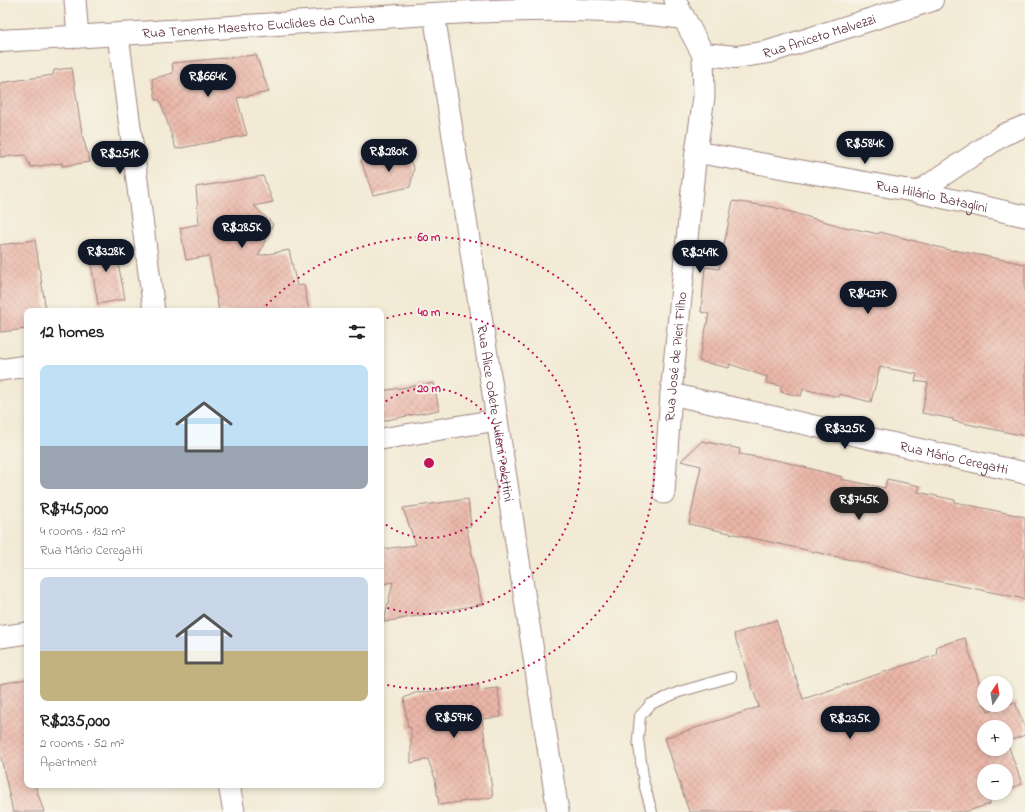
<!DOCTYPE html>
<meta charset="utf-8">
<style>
:root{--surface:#fff;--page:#f6f6f6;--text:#202124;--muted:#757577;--line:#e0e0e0;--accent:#111827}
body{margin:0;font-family:"Indie Flower",sans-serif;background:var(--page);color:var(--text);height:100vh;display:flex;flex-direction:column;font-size:15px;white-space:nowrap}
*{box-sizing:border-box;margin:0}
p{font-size:13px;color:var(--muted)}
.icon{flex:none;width:22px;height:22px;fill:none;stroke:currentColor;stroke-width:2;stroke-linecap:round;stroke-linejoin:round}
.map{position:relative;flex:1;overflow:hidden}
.drawer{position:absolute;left:24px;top:308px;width:360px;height:480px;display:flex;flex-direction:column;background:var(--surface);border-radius:8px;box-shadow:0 2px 6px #0003}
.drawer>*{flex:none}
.needle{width:26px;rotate:12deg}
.buttons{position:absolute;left:977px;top:676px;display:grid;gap:8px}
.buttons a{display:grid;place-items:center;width:36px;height:36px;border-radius:50%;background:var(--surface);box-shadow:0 2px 6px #0003;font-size:20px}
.price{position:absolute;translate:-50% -34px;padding:0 9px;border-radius:14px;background:var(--accent);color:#fff;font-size:13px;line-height:26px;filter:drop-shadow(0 1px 2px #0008)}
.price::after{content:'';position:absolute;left:50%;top:24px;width:12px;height:9px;margin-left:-6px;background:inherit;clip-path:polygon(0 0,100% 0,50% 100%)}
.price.selected{background:#222;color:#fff}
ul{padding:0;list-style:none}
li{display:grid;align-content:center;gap:8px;height:212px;padding:0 16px}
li+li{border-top:1px solid var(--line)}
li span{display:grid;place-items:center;height:124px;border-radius:8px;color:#555}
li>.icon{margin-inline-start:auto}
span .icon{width:72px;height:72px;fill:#fffc;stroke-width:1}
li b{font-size:17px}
h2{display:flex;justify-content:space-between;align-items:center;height:48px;padding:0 16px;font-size:17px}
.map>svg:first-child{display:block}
.building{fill:url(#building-cross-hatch);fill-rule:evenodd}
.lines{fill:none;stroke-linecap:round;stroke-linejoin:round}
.service-casing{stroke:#9e8480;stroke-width:12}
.minor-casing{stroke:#9e8480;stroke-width:23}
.tertiary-casing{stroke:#9e8480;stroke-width:24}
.service{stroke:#fff;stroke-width:10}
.minor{stroke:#fff;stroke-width:21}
.tertiary{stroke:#fff;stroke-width:22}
.ring{fill:none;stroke:#c2185b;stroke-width:2;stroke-dasharray:2 4}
.labels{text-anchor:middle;stroke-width:4;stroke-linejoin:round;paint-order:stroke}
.street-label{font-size:14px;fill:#4a1f2b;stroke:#f7f3e8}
.centre{fill:#c2185b;stroke:#f7f3e8;stroke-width:2}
.ring-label{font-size:12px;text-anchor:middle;font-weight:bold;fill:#c2185b;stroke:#f7f3e8;stroke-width:4;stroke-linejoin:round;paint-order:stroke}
</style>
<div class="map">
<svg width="1025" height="812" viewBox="0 0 1025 812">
<defs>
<pattern id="building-cross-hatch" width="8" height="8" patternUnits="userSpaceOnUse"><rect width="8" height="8" fill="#eab6a7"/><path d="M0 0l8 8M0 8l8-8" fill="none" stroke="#ca9c90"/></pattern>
</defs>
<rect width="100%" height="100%" fill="#f7f3e8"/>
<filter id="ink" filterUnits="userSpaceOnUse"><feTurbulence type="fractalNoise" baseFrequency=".025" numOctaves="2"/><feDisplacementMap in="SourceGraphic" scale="8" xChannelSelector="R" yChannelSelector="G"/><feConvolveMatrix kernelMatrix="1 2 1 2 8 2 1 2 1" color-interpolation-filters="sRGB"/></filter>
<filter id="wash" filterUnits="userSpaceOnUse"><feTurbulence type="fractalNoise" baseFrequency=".012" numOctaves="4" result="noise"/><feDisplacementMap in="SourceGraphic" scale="16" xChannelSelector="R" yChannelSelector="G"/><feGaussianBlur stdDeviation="0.9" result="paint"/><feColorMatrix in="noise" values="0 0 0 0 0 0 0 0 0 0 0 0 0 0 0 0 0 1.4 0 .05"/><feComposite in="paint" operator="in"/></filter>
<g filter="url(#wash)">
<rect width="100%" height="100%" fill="#f2ead4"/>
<g id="blocks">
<g class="building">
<polygon points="256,55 269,92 237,98 247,135 176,149 160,100 156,100 152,79 173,73 172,63"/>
<polygon points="72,68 82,134 90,162 62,166 62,163 31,167 25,155 0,157 0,83 53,75 54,70"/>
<polygon points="405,153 414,168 410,187 373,195 361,160"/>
<polygon points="263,176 273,202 254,206 273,224 258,256 289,250 297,286 304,285 309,311 219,311 209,256 186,260 180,228 199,224 196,187"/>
<polygon points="733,201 773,207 840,226 879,234 880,232 953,251 953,250 1025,264 1025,436 953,421 953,419 922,413 928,383 915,381 917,374 880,367 871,402 839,394 839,397 803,389 801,396 781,392 781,386 766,383 767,377 730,364 729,368 699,361 709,314 701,312 705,267 719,269"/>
<polygon points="35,240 46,311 27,311 27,329 0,332 0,245"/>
<polygon points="114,242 125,299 98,304 88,246"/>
<polygon points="434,383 439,410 381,421 381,391"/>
<polygon points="702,441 740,449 739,454 781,461 842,477 841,479 885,488 887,479 920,486 918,492 955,500 955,502 1025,517 1025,599 918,577 865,563 689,524 701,466 681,461"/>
<polygon points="468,499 471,526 466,526 476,572 482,604 384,622 393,582 382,584 382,549 416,545 403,508"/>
<path d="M776,620L803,699L936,655L937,646L965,638L984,698V705H986L988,712L1015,702L1025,728V735L1007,742L1022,784L1006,790V771H984V793H999L990,796V804L964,812H689L665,738L759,707L734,634ZM984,727H1006V749H984Z"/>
<polygon points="27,679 27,785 35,785 44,812 13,812 0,753 0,684"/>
<polygon points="479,685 478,690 498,688 501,717 482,719 493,797 439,805 435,779 428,759 411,763 411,727 408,728 404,698 415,693"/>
</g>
</g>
</g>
<g filter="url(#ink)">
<use href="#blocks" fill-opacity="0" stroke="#9e8480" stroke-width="1"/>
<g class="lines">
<defs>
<polyline id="service" points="652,812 644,784 638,739 640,716 651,704 679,692 731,677"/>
<g id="minor">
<polyline points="75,0 78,37"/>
<polyline points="675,0 684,18"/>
<path id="s1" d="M434,14L558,812"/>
<polyline points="118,35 154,311"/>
<path id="s2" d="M696,152L918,192L1025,216"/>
<polyline points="918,192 1003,135 1025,126"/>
<polyline points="0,370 27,366"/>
<path id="s3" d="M671,394L1025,473"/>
<polyline points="381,439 497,420"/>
<path id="s4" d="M664,493L671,394L696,152L704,97L703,54"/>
<polyline points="0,637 27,633"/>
<polyline points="229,785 234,812"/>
</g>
<g id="tertiary">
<path id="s5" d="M0,41C117,35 234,27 351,19C462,12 573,3 684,18L703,54L736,57L768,52L932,0"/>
</g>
</defs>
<use href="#service" class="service-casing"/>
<use href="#minor" class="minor-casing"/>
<use href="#tertiary" class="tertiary-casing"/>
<use href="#service" class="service"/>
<use href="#minor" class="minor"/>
<use href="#tertiary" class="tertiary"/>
</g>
</g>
<g class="ring">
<path d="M381 405A75 75 0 1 1 381 521"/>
<path d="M381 320A151 151 0 1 1 381 606"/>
<path d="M262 310A226 226 0 1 1 382 684"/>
</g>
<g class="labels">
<g class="street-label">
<text dy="5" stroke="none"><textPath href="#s5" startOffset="259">Rua Tenente Maestro Euclides da Cunha</textPath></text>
<text dy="5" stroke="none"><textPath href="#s5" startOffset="845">Rua Aniceto Malvezzi</textPath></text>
<text dy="5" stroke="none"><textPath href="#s2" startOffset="240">Rua Hilário Bataglini</textPath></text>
<text dy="5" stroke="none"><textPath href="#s4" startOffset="137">Rua José de Pieri Filho</textPath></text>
<text dy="5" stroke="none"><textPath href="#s1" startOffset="404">Rua Alice Odete Juliani Polettini</textPath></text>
<text dy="5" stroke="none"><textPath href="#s3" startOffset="290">Rua Mário Ceregatti</textPath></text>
</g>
</g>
<circle cx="429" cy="463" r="6" class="centre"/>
<g class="ring-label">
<text x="429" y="241">60 m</text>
<text x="429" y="316">40 m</text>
<text x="429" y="392">20 m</text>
</g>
</svg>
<div class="buttons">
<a><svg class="needle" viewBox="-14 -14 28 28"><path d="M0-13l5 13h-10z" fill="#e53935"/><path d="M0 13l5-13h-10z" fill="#757577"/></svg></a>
<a>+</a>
<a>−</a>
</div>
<b class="price" style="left:208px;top:98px">R$664K</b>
<b class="price" style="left:865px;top:165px">R$584K</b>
<b class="price" style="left:389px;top:173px">R$280K</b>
<b class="price" style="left:120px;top:175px">R$251K</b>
<b class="price" style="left:242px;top:249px">R$285K</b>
<b class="price" style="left:106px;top:273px">R$328K</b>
<b class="price" style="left:700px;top:274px">R$249K</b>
<b class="price" style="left:868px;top:315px">R$427K</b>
<b class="price" style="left:845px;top:450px">R$325K</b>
<b class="price selected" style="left:859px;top:521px">R$745K</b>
<b class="price" style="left:454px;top:739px">R$597K</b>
<b class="price" style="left:850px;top:740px">R$235K</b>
<section class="drawer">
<h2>12 homes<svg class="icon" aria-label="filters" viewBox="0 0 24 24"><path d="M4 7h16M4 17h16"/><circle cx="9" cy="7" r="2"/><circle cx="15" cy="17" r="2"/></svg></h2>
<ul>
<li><span style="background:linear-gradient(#bfe0f5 65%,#9aa5b1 0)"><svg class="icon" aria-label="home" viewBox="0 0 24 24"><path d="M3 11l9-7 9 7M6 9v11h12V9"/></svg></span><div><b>R$745,000</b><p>4 rooms · 132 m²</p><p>Rua Mário Ceregatti</p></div></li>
<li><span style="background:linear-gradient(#c9d6e8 60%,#c2b280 0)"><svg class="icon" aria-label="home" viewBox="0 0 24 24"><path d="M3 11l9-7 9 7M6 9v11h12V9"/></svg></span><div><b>R$235,000</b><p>2 rooms · 52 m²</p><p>Apartment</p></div></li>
</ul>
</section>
</div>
